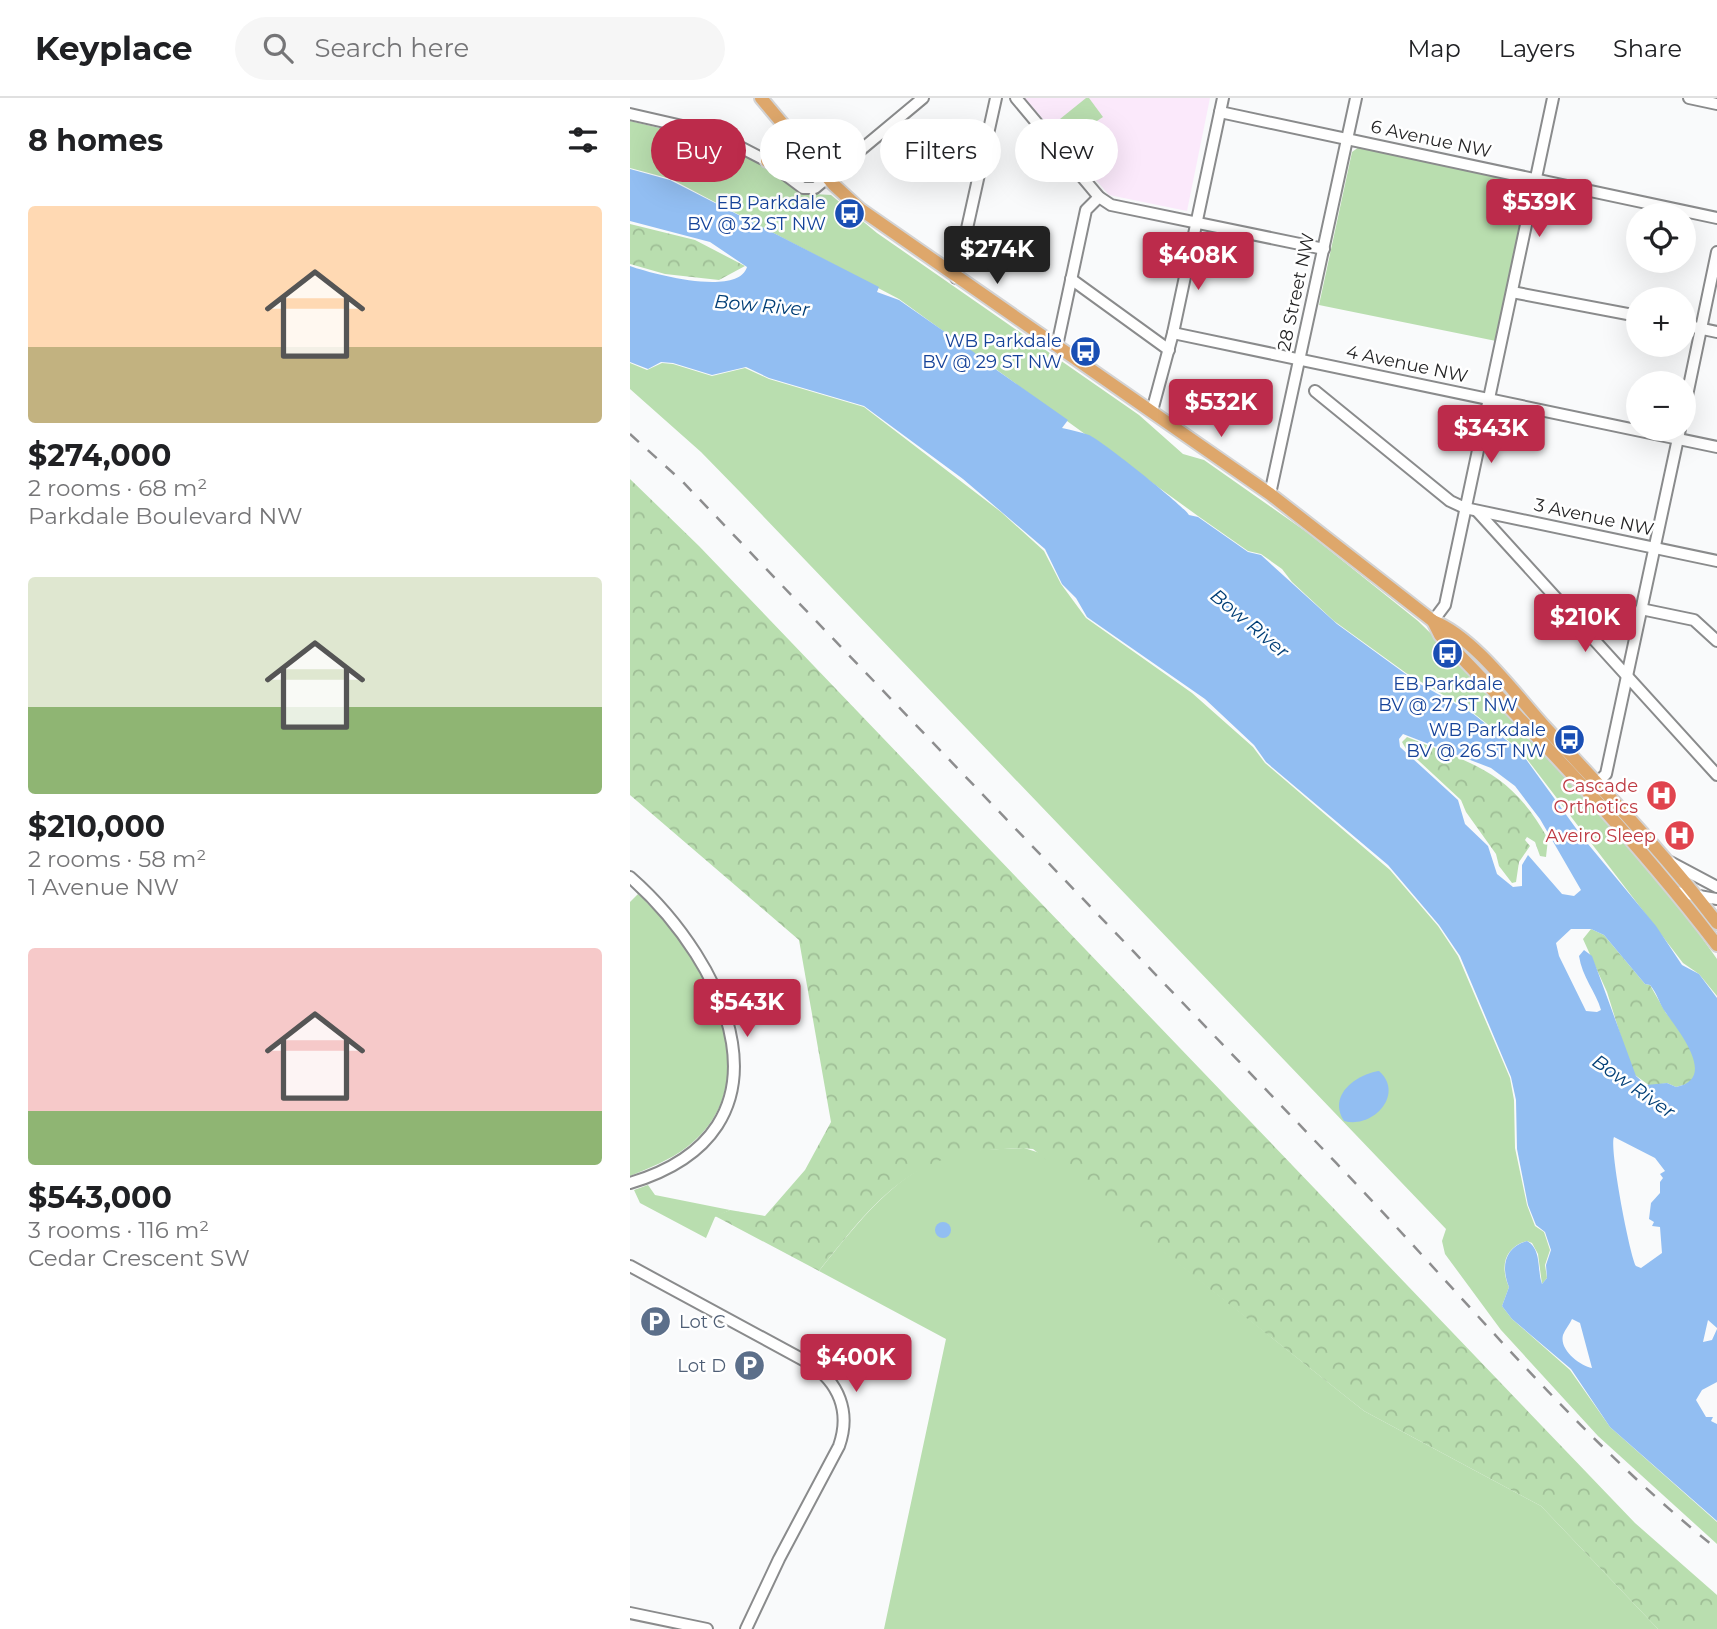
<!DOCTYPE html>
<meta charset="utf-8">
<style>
:root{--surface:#fff;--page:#f6f6f6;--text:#202124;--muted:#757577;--line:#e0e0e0;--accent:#bc2b4b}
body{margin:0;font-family:Montserrat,sans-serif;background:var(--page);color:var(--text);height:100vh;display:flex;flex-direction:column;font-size:26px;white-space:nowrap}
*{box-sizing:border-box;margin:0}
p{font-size:23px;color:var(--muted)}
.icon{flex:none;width:38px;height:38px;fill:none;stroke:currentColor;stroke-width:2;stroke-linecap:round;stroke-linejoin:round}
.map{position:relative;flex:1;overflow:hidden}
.panel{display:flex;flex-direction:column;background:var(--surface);width:630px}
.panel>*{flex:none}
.guide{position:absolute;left:21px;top:21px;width:665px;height:63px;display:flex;gap:14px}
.tools{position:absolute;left:996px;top:105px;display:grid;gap:14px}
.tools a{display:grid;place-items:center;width:70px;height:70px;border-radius:50%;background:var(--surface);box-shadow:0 7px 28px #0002;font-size:35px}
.price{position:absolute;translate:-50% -60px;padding:0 16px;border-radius:7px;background:var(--accent);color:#fff;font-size:23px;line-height:46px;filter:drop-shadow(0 2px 4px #0008)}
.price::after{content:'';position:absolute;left:50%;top:42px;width:21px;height:16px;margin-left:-10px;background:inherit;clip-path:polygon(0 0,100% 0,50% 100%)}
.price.current{background:#222;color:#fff}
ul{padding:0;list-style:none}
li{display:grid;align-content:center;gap:14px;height:371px;padding:0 28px}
li span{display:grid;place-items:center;height:217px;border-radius:7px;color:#555}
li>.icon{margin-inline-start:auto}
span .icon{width:126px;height:126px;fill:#fffc;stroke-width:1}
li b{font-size:30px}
h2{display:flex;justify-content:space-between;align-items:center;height:84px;padding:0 28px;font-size:30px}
.pill{padding:0 24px;border-radius:32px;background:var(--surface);box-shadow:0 7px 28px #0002;font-size:24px;line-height:63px}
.pill.current{background:var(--accent);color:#fff}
header{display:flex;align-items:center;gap:42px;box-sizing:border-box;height:98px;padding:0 35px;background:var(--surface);border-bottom:2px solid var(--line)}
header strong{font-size:33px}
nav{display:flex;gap:38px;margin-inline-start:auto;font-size:24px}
.search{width:490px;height:63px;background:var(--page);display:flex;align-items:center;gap:18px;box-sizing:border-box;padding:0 24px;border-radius:38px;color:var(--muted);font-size:26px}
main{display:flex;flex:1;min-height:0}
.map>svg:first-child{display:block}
.education{fill:#fbe9fb}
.green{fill:#b9deaf}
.forest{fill:url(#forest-crowns)}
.water{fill:#92bef2;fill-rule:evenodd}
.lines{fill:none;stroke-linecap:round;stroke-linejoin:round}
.minor-casing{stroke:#8a8b8c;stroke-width:14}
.major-casing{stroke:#d3d3d4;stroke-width:16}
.minor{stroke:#fff;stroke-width:10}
.major{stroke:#dea76b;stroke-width:12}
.rail{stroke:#8d8d8e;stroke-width:2.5;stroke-dasharray:12 12;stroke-linecap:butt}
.labels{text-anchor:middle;stroke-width:5;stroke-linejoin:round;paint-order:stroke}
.street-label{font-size:18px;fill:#252526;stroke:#fff}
.transit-label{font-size:18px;fill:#164399;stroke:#fff;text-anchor:end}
.health-label{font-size:18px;fill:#be3a42;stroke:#fff;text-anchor:end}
.service-label{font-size:18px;fill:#4e5e75;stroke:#fff;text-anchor:start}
.water-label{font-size:19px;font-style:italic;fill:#003e76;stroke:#fff}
</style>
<header>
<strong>Keyplace</strong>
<div class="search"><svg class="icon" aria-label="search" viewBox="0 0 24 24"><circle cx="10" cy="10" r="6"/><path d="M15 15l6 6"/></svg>Search here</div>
<nav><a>Map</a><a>Layers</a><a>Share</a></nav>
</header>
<main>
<section class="panel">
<h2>8 homes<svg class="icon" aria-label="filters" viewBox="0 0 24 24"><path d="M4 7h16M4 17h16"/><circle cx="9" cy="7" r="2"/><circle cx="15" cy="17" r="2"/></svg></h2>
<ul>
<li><span style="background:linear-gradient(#ffd9b3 65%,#c2b280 0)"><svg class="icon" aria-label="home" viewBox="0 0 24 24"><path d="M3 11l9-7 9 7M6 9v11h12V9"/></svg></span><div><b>$274,000</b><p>2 rooms · 68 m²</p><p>Parkdale Boulevard NW</p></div></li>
<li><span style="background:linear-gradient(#dfe7d0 60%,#8fb573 0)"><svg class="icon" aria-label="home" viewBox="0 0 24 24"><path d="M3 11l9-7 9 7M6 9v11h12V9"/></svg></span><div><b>$210,000</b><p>2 rooms · 58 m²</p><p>1 Avenue NW</p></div></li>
<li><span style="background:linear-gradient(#f6c9c9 75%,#8fb573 0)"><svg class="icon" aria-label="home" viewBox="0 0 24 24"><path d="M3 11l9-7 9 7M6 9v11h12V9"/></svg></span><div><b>$543,000</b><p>3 rooms · 116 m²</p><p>Cedar Crescent SW</p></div></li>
</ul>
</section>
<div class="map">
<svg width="1087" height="1531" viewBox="0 0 1087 1531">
<defs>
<pattern id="forest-crowns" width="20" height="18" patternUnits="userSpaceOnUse" patternTransform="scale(1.75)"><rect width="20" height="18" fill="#b9deaf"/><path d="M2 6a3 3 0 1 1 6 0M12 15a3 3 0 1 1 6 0" fill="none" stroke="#9fbe96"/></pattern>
</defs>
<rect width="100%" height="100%" fill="#f9fafb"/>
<polygon class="education" points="395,0 580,0 557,113 479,97"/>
<g class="green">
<polygon points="456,0 459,0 473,19 444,38 430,21"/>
<polygon points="0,23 84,43 144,73 168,95 201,97 247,135 509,317 553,356 574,362 678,435 788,523 822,556 1035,788 1087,861 1087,898 1069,876 1053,865 890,652 842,614 776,575 704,523 662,484 652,471 631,456 618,453 568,418 269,201 41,81 0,70"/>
<polygon points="729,49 895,85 899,91 866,243 689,207 722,54"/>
<path d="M0,265L17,272L32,265L43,266L82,278L115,270L139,281L234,309L371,414L414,453L431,486L456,520L562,595L623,649L635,665L760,772L808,828L828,858L880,980L884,1002L885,1050L897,1107L905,1128L914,1134L920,1152L915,1167L917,1180L912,1186L908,1156L902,1145L897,1143C874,1149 870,1169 879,1189L872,1208L882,1221L940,1272L980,1329L1087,1424V1446L968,1338L871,1232L815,1156L812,1143L816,1131L112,396L71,354L0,291Z"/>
<path d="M8,796C70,853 146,981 57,1049C40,1062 19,1070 0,1078V804Z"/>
<path d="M394,1050L410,1055L734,1313L911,1408L1028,1531H254L316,1241L189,1173C227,1126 268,1069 330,1055C350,1051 373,1051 394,1050Z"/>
<polygon points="18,1087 25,1097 100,1112 85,1119 76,1140 10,1105 4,1092"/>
</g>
<g class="forest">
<polygon points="0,126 65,142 115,168 89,182 35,176 0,166"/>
<path d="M0,381L69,448L1005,1425L1087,1497V1531H1028L911,1408L734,1313L403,1051C388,1049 374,1051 359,1052C275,1059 238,1112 189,1173L85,1118L100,1112L135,1118L175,1072L201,1024L169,842L0,697Z"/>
<path d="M777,639C845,667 880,673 918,741L916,759L910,758L905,744L897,739L895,742L900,748L889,764L886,784L882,785L869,768L866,756L836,714L831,702L776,651L772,644Z"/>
<polygon points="961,831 974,837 1015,886 1020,887 1036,915 1069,954 1073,974 1061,985 1046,989 1037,985 1020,988 1005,977 1000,968 977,894 953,841"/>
</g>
<g class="water">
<path d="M0,71L40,82L249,189L247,194L269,202L345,255L347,262L358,266L438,322L432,330C441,332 451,334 459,337C471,342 555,409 559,417L568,419L618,454L631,457L707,526L788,585L842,615L890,653L953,740L1026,828L1052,867L1069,876L1087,900V1230L1078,1222L1073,1244L1082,1242L1087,1231V1284L1072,1292L1066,1302L1076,1319H1083L1081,1323L1087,1326V1423L980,1329L941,1271L882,1221L872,1208L879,1189C871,1169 874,1150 897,1143C912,1151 907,1173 912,1186L917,1180L916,1167L921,1152L915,1134L906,1127L898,1107L887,1051L886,1002L881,979L830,858L809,827L758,767L636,664L624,647L575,601L457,519L446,500L432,486L415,451L333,381L234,308L139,280L116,269L82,277L43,265L31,264L18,271L0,264V168C22,176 108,199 117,169L80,144L0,123ZM773,636L861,670L885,688L910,721L951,792L944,798L932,796L898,757L892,767V788L883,789L867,776L858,748L835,726L828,702L770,649L769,641ZM941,831H961L974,837L1015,886L1020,887C1028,896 1029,906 1036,915C1051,936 1087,981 1046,989L1037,985L1016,987L1006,978L962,858L954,852L949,858C952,879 966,894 971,912L967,914L956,913L929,858L926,845ZM984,1039L1025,1060L1035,1073L1030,1076L1033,1080L1030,1084V1095L1021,1105L1019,1121L1024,1124L1022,1128L1030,1129L1032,1155L1011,1170L1006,1168C999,1154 979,1048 984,1039ZM942,1221L950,1225L962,1270C950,1268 929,1252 933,1237C935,1231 940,1226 942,1221Z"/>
<path d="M749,973C775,996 743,1031 714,1023C697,997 727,976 749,973Z"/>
<circle cx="313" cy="1132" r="8"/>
</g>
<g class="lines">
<defs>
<g id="minor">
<polyline points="386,0 469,99 481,107 694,151"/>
<polyline points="1059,0 1087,6"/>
<polyline points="590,14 1087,120"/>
<polyline points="0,16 83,35 137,63 173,90 185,90 293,0"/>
<polyline points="326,180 366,0"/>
<polyline points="441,181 539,252"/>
<polyline points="882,194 1008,218"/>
<polyline points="1054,227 1087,234"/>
<polyline points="543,235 1087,349"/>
<polyline points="427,248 456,112 469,99"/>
<polyline points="685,293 820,403 835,410 1087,463"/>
<polyline points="1054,312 1087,154"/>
<polyline points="522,313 543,235 593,0"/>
<polyline points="640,396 726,0"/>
<polyline points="847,413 1087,677"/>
<polyline points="1011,511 1064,522 1087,543"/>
<polyline points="803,523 815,507 923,0"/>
<polyline points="967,685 976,676 1050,331"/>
<polyline points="1040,764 1087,789"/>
<path d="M0,779C98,865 174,1033 0,1085"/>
<polyline points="1046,794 1087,801"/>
<path d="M0,1168L179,1265C209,1284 221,1314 209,1348L149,1461L116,1531"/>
<polyline points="0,1515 77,1531"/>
</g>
<g id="major">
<path d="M131,0L203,86L230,111L640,396L803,523C844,539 885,596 915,629C974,693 1034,755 1087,825"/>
<polyline points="137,63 143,63 155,56 158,31"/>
<path d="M803,523L810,537C906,637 1002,736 1087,847"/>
</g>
</defs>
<use href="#minor" class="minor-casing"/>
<use href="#major" class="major-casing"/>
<use href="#minor" class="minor"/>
<use href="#major" class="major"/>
<path class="rail" d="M0,336L53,384C271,612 491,840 710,1069C832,1196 949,1341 1087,1451"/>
</g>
<defs>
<symbol id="bus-disc" viewBox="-11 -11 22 22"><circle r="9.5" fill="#1a4fb4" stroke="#fff"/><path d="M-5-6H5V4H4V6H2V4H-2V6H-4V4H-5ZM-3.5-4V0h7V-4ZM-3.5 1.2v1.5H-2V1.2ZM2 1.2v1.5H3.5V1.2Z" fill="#fff"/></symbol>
<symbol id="hospital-disc" viewBox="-11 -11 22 22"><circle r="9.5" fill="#e0444e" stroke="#fff"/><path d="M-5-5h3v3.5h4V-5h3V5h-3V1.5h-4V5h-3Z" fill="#fff"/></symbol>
<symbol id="parking-disc" viewBox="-11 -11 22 22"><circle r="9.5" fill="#5c6f8a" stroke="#fff"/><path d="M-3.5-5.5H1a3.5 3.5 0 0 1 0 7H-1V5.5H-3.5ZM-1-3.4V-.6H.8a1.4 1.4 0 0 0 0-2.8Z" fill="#fff"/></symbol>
</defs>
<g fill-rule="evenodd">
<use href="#bus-disc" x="202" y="98" width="35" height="35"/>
<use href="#bus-disc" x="438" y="236" width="35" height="35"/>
<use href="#bus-disc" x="800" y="538" width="35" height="35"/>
<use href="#bus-disc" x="922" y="624" width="35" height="35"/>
<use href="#hospital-disc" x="1014" y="680" width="35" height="35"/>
<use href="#hospital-disc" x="1032" y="720" width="35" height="35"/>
<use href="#parking-disc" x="8" y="1206" width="35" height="35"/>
<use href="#parking-disc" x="102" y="1250" width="35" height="35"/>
</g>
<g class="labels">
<g class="street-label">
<text transform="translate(801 41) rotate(12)" y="6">6 Avenue NW</text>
<text transform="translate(666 194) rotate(-78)" y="6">28 Street NW</text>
<text transform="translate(777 266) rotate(12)" y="6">4 Avenue NW</text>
<text transform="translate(964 419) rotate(12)" y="6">3 Avenue NW</text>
</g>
<g class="transit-label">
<text x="196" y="111">EB Parkdale<tspan x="196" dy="21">BV @ 32 ST NW</tspan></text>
<text x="432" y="249">WB Parkdale<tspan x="432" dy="21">BV @ 29 ST NW</tspan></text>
<text x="818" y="592" text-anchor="middle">EB Parkdale<tspan x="818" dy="21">BV @ 27 ST NW</tspan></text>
<text x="916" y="638">WB Parkdale<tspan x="916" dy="21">BV @ 26 ST NW</tspan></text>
</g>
<g class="health-label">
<text x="1008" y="694">Cascade<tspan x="1008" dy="21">Orthotics</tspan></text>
<text x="1026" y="744">Aveiro Sleep</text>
</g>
<g class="service-label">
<text x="49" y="1230">Lot C</text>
<text x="96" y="1274" text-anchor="end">Lot D</text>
</g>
<g class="water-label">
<text transform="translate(132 207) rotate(5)" y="7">Bow River</text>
<text transform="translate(620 525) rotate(40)" y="7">Bow River</text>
<text transform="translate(1004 988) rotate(35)" y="7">Bow River</text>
</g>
</g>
</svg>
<div class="tools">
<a><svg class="icon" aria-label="locate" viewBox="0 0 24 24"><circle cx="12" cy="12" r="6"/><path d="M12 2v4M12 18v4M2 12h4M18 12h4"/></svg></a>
<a>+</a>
<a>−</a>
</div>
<b class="price" style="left:909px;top:141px">$539K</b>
<b class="price current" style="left:367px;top:188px">$274K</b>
<b class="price" style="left:568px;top:194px">$408K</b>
<b class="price" style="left:591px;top:341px">$532K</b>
<b class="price" style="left:861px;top:367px">$343K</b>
<b class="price" style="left:955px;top:556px">$210K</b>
<b class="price" style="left:117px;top:941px">$543K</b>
<b class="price" style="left:226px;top:1296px">$400K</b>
<div class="guide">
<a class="pill current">Buy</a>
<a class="pill">Rent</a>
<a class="pill">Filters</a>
<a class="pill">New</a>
</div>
</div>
</main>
